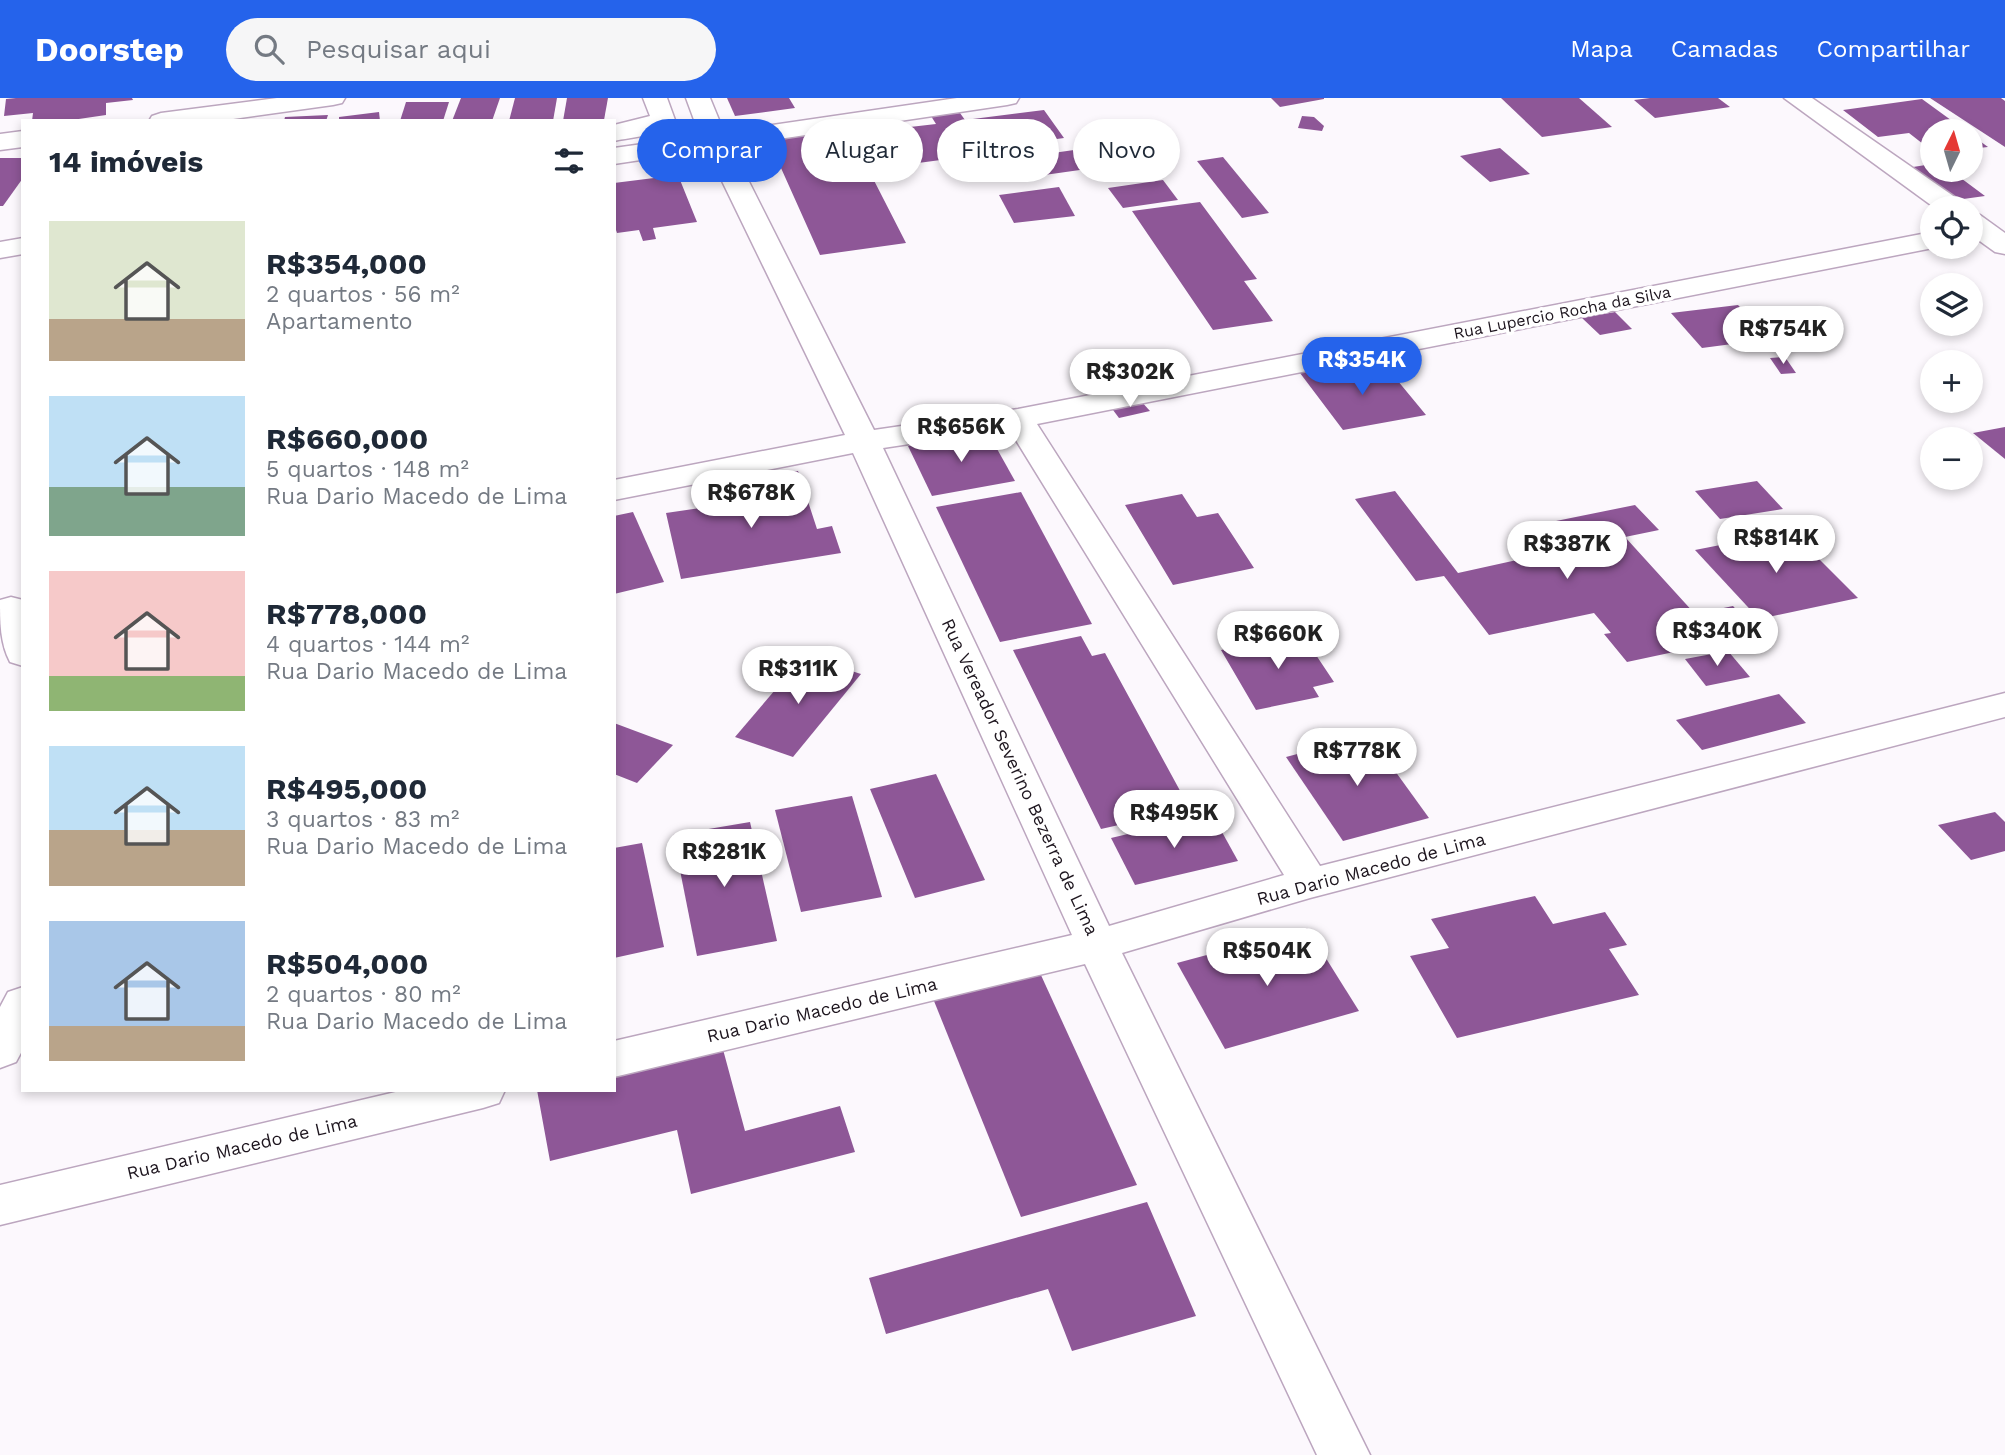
<!DOCTYPE html>
<html lang="pt">
<meta charset="utf-8">
<style>
:root{--surface:#fff;--page:#f6f6f7;--text:#1f2937;--muted:#747a83;--accent:#2563eb}
body{margin:0;font-family:"Work Sans",sans-serif;background:var(--page);color:var(--text);height:100vh;display:flex;flex-direction:column;font-size:26px;white-space:nowrap}
*{box-sizing:border-box;margin:0}
p{font-size:23px;color:var(--muted)}
.icon{flex:none;width:38px;height:38px;fill:none;stroke:currentColor;stroke-width:2;stroke-linecap:round;stroke-linejoin:round}
.map{position:relative;flex:1;overflow:hidden}
.sheet{position:absolute;left:21px;top:21px;width:595px;height:973px;display:flex;flex-direction:column;background:var(--surface);border-radius:0px;box-shadow:0 4px 10px #0003}
.sheet>*{flex:none}
.top-card{position:absolute;left:637px;top:21px;width:665px;height:63px;display:flex;gap:14px}
.needle{width:46px;rotate:5deg}
.tools{position:absolute;left:1920px;top:21px;display:grid;gap:14px}
.tools a{display:grid;place-items:center;width:63px;height:63px;border-radius:50%;background:var(--surface);box-shadow:0 4px 10px #0003;font-size:35px}
.price{position:absolute;translate:-50% -60px;padding:0 16px;border-radius:24px;background:#fff;color:#222;font-size:23px;line-height:46px;filter:drop-shadow(0 2px 4px #0008)}
.price::after{content:'';position:absolute;left:50%;top:42px;width:21px;height:16px;margin-left:-10px;background:inherit;clip-path:polygon(0 0,100% 0,50% 100%)}
.price.active{background:var(--accent);color:#fff}
ul{padding:0;list-style:none}
li{display:flex;align-items:center;gap:21px;height:175px;padding:0 28px}
li span{display:grid;place-items:center;flex:none;width:196px;height:140px;border-radius:0px;color:#555}
li>.icon{margin-inline-start:auto}
span .icon{width:84px;height:84px;fill:#fffc;stroke-width:1}
li b{font-size:30px}
h2{display:flex;justify-content:space-between;align-items:center;height:84px;padding:0 28px;font-size:30px}
.tag{padding:0 24px;border-radius:32px;background:var(--surface);box-shadow:0 4px 10px #0003;font-size:24px;line-height:63px}
.tag.active{background:var(--accent);color:#fff}
header{display:flex;align-items:center;gap:42px;box-sizing:border-box;height:98px;padding:0 35px;background:var(--accent);color:#fff}
header strong{font-size:33px}
nav{display:flex;gap:38px;margin-inline-start:auto;font-size:24px}
.search{width:490px;height:63px;background:var(--page);display:flex;align-items:center;gap:18px;box-sizing:border-box;padding:0 24px;border-radius:38px;color:var(--muted);font-size:26px}
.map>svg:first-child{display:block}
.building{fill:#8e5797}
.lines{fill:none;stroke-linecap:round;stroke-linejoin:round}
.street-casing{stroke:#bca6bf;stroke-width:3}
.street{fill:#fff;fill-rule:evenodd}
.labels{text-anchor:middle;stroke-width:7;stroke-linejoin:round;paint-order:stroke}
.far-street-label{font-size:16px;fill:#1d151e;stroke:#fff}
.street-label{font-size:18px;fill:#1d151e;stroke:#fff}
</style>
<header>
<strong>Doorstep</strong>
<div class="search"><svg class="icon" aria-label="search" viewBox="0 0 24 24"><circle cx="10" cy="10" r="6"/><path d="M15 15l6 6"/></svg>Pesquisar aqui</div>
<nav><a>Mapa</a><a>Camadas</a><a>Compartilhar</a></nav>
</header>
<div class="map">
<svg width="2005" height="1357" viewBox="0 0 2005 1357">
<rect width="100%" height="100%" fill="#fcf8fd"/>
<g class="building">
<polygon points="16,0 132,0 133,2 106,5 106,17 65,23 32,23 33,15 4,18 6,1"/>
<polygon points="461,0 500,0 492,23 452,23"/>
<polygon points="515,0 557,0 553,23 509,23"/>
<polygon points="567,0 608,0 604,22 563,23"/>
<polygon points="727,0 789,0 795,10 735,18"/>
<polygon points="1271,0 1324,0 1324,1 1280,9"/>
<polygon points="1501,0 1579,0 1612,29 1542,39"/>
<polygon points="1650,0 1718,0 1730,9 1655,20 1634,2"/>
<polygon points="1930,0 2001,0 2005,3 2005,49"/>
<polygon points="1922,1 1966,33 1932,33 1932,53 1909,35 1878,39 1843,12"/>
<polygon points="406,4 449,4 443,23 400,23"/>
<polygon points="1044,12 1064,40 1021,46 1023,51 903,67 884,32 936,26 931,18 960,15 965,22"/>
<polygon points="379,14 380,23 339,23 339,19"/>
<polygon points="328,17 326,23 284,23 285,19"/>
<polygon points="1302,18 1314,19 1324,28 1322,33 1298,30"/>
<polygon points="859,29 874,57 862,59 906,145 820,157 768,41"/>
<polygon points="1970,36 1988,49 1970,51"/>
<polygon points="1500,50 1530,76 1490,84 1460,58"/>
<polygon points="1081,51 1094,70 1008,82 996,63"/>
<polygon points="1223,59 1269,115 1242,120 1197,63"/>
<polygon points="0,60 23,60 23,80 3,108 0,108"/>
<polygon points="1932,66 1932,72 1950,72 1985,98 1956,102 1913,69"/>
<polygon points="678,77 697,124 653,130 656,141 643,143 639,132 617,135 614,126 614,85"/>
<polygon points="1163,82 1178,102 1123,110 1108,90"/>
<polygon points="1059,89 1075,118 1014,125 999,97"/>
<polygon points="1200,104 1257,181 1244,183 1273,223 1213,232 1132,113"/>
<polygon points="1738,207 1770,241 1702,250 1671,215"/>
<polygon points="1615,214 1632,231 1600,237 1582,220"/>
<polygon points="1785,259 1796,275 1781,276 1770,260"/>
<polygon points="1338,269 1346,278 1388,271 1426,317 1343,332 1300,275"/>
<polygon points="1140,302 1150,313 1119,320 1110,308"/>
<polygon points="2005,329 2005,361 1973,335"/>
<polygon points="987,333 1015,383 932,398 908,348"/>
<polygon points="798,373 817,431 832,428 841,455 681,481 666,415 748,403 741,381"/>
<polygon points="1757,383 1783,411 1720,421 1695,393"/>
<polygon points="1395,393 1458,475 1544,456 1521,430 1635,407 1659,432 1625,439 1695,516 1733,508 1758,536 1627,564 1604,536 1611,535 1594,515 1489,537 1444,478 1416,483 1355,401"/>
<polygon points="1021,394 1092,526 1000,544 936,409"/>
<polygon points="1182,396 1197,419 1218,415 1254,470 1173,487 1125,407"/>
<polygon points="633,414 664,484 614,496 614,418"/>
<polygon points="1791,433 1858,500 1759,521 1695,452"/>
<polygon points="1302,536 1334,584 1313,589 1319,599 1256,612 1221,552"/>
<polygon points="1081,538 1092,558 1105,555 1190,711 1101,731 1013,552"/>
<polygon points="1728,553 1750,579 1706,588 1685,561"/>
<polygon points="804,558 861,576 793,659 735,639"/>
<polygon points="1779,596 1806,625 1702,652 1676,622"/>
<polygon points="614,625 673,647 637,685 614,676"/>
<polygon points="1369,637 1429,720 1343,743 1286,659"/>
<polygon points="936,676 985,782 915,800 870,691"/>
<polygon points="852,698 882,799 801,814 775,712"/>
<polygon points="1995,714 2005,724 2005,753 1971,762 1938,727"/>
<polygon points="1212,716 1238,763 1135,787 1111,740"/>
<polygon points="750,724 777,843 697,858 673,737"/>
<polygon points="642,745 664,849 614,860 614,750"/>
<polygon points="1535,798 1553,826 1605,814 1627,847 1609,851 1639,897 1457,940 1410,858 1449,850 1431,821"/>
<polygon points="1307,830 1359,913 1225,951 1177,865"/>
<polygon points="1040,875 1137,1087 1021,1119 934,903"/>
<polygon points="721,944 745,1033 840,1008 855,1054 691,1096 677,1032 550,1063 537,992 614,992 614,969"/>
<polygon points="1147,1104 1196,1218 1072,1253 1048,1191 886,1236 869,1180"/>
</g>
<g class="lines">
<defs>
<g id="street">
<polygon points="277,0 345,0 342,5 333,7 219,23 149,23 152,18 161,15"/>
<path d="M643,0H667L675,22C664,38 632,39 614,43V27L650,18Z"/>
<path d="M686,0H710L724,34L957,0H1019L1016,5L1007,7L731,48L874,332L1018,311L1932,134V149H1938L1037,326L1320,768L2005,595V619L1310,800L1122,855L1370,1357H1317L1085,866L614,979V943L1072,837L853,355L614,402V382L845,337L707,52L614,66V50L700,38ZM1009,331L1284,777L1109,828L883,350Z"/>
<polygon points="1784,0 1812,0 1962,104 1965,110 1935,110"/>
<polygon points="23,33 23,49 0,52 0,36"/>
<polygon points="1970,115 1980,117 2005,135 2005,156 1995,154 1970,136"/>
<polygon points="23,140 23,156 0,160 0,144"/>
<path d="M11,499L23,502V568L10,564C0,545 0,524 0,502Z"/>
<polygon points="23,889 23,951 16,964 0,970 0,909 8,894"/>
<polygon points="404,992 505,992 499,1005 483,1010 0,1127 0,1087"/>
</g>
</defs>
<use href="#street" class="street-casing"/>
<use href="#street" class="street"/>
</g>
<g class="labels">
<g class="far-street-label">
<text transform="translate(1562 214) rotate(-11)" y="6">Rua Lupercio Rocha da Silva</text>
</g>
<g class="street-label">
<text transform="translate(1020 679) rotate(65)" y="6">Rua Vereador Severino Bezerra de Lima</text>
<text transform="translate(1371 771) rotate(-15)" y="6">Rua Dario Macedo de Lima</text>
<text transform="translate(822 912) rotate(-13)" y="6">Rua Dario Macedo de Lima</text>
<text transform="translate(242 1049) rotate(-13)" y="6">Rua Dario Macedo de Lima</text>
</g>
</g>
</svg>
<div class="tools">
<a><svg class="needle" viewBox="-14 -14 28 28"><path d="M0-13l5 13h-10z" fill="#e53935"/><path d="M0 13l5-13h-10z" fill="#747a83"/></svg></a>
<a><svg class="icon" aria-label="locate" viewBox="0 0 24 24"><circle cx="12" cy="12" r="6"/><path d="M12 2v4M12 18v4M2 12h4M18 12h4"/></svg></a>
<a><svg class="icon" aria-label="layers" viewBox="0 0 24 24"><path d="M12 4l9 5-9 5-9-5zM3 14l9 5 9-5"/></svg></a>
<a>+</a>
<a>−</a>
</div>
<b class="price" style="left:1783px;top:268px">R$754K</b>
<b class="price active" style="left:1362px;top:299px">R$354K</b>
<b class="price" style="left:1130px;top:311px">R$302K</b>
<b class="price" style="left:961px;top:366px">R$656K</b>
<b class="price" style="left:751px;top:432px">R$678K</b>
<b class="price" style="left:1776px;top:477px">R$814K</b>
<b class="price" style="left:1567px;top:483px">R$387K</b>
<b class="price" style="left:1717px;top:570px">R$340K</b>
<b class="price" style="left:1278px;top:573px">R$660K</b>
<b class="price" style="left:798px;top:608px">R$311K</b>
<b class="price" style="left:1357px;top:690px">R$778K</b>
<b class="price" style="left:1174px;top:752px">R$495K</b>
<b class="price" style="left:724px;top:791px">R$281K</b>
<b class="price" style="left:1267px;top:890px">R$504K</b>
<div class="top-card">
<a class="tag active">Comprar</a>
<a class="tag">Alugar</a>
<a class="tag">Filtros</a>
<a class="tag">Novo</a>
</div>
<section class="sheet">
<h2>14 imóveis<svg class="icon" aria-label="filters" viewBox="0 0 24 24"><path d="M4 7h16M4 17h16"/><circle cx="9" cy="7" r="2"/><circle cx="15" cy="17" r="2"/></svg></h2>
<ul>
<li><span style="background:linear-gradient(#dfe7d0 70%,#b9a48a 0)"><svg class="icon" aria-label="home" viewBox="0 0 24 24"><path d="M3 11l9-7 9 7M6 9v11h12V9"/></svg></span><div><b>R$354,000</b><p>2 quartos · 56 m²</p><p>Apartamento</p></div></li>
<li><span style="background:linear-gradient(#bfe0f5 65%,#7fa58c 0)"><svg class="icon" aria-label="home" viewBox="0 0 24 24"><path d="M3 11l9-7 9 7M6 9v11h12V9"/></svg></span><div><b>R$660,000</b><p>5 quartos · 148 m²</p><p>Rua Dario Macedo de Lima</p></div></li>
<li><span style="background:linear-gradient(#f6c9c9 75%,#8fb573 0)"><svg class="icon" aria-label="home" viewBox="0 0 24 24"><path d="M3 11l9-7 9 7M6 9v11h12V9"/></svg></span><div><b>R$778,000</b><p>4 quartos · 144 m²</p><p>Rua Dario Macedo de Lima</p></div></li>
<li><span style="background:linear-gradient(#bfe0f5 60%,#b9a48a 0)"><svg class="icon" aria-label="home" viewBox="0 0 24 24"><path d="M3 11l9-7 9 7M6 9v11h12V9"/></svg></span><div><b>R$495,000</b><p>3 quartos · 83 m²</p><p>Rua Dario Macedo de Lima</p></div></li>
<li><span style="background:linear-gradient(#a9c7e8 75%,#b9a48a 0)"><svg class="icon" aria-label="home" viewBox="0 0 24 24"><path d="M3 11l9-7 9 7M6 9v11h12V9"/></svg></span><div><b>R$504,000</b><p>2 quartos · 80 m²</p><p>Rua Dario Macedo de Lima</p></div></li>
</ul>
</section>
</div>
